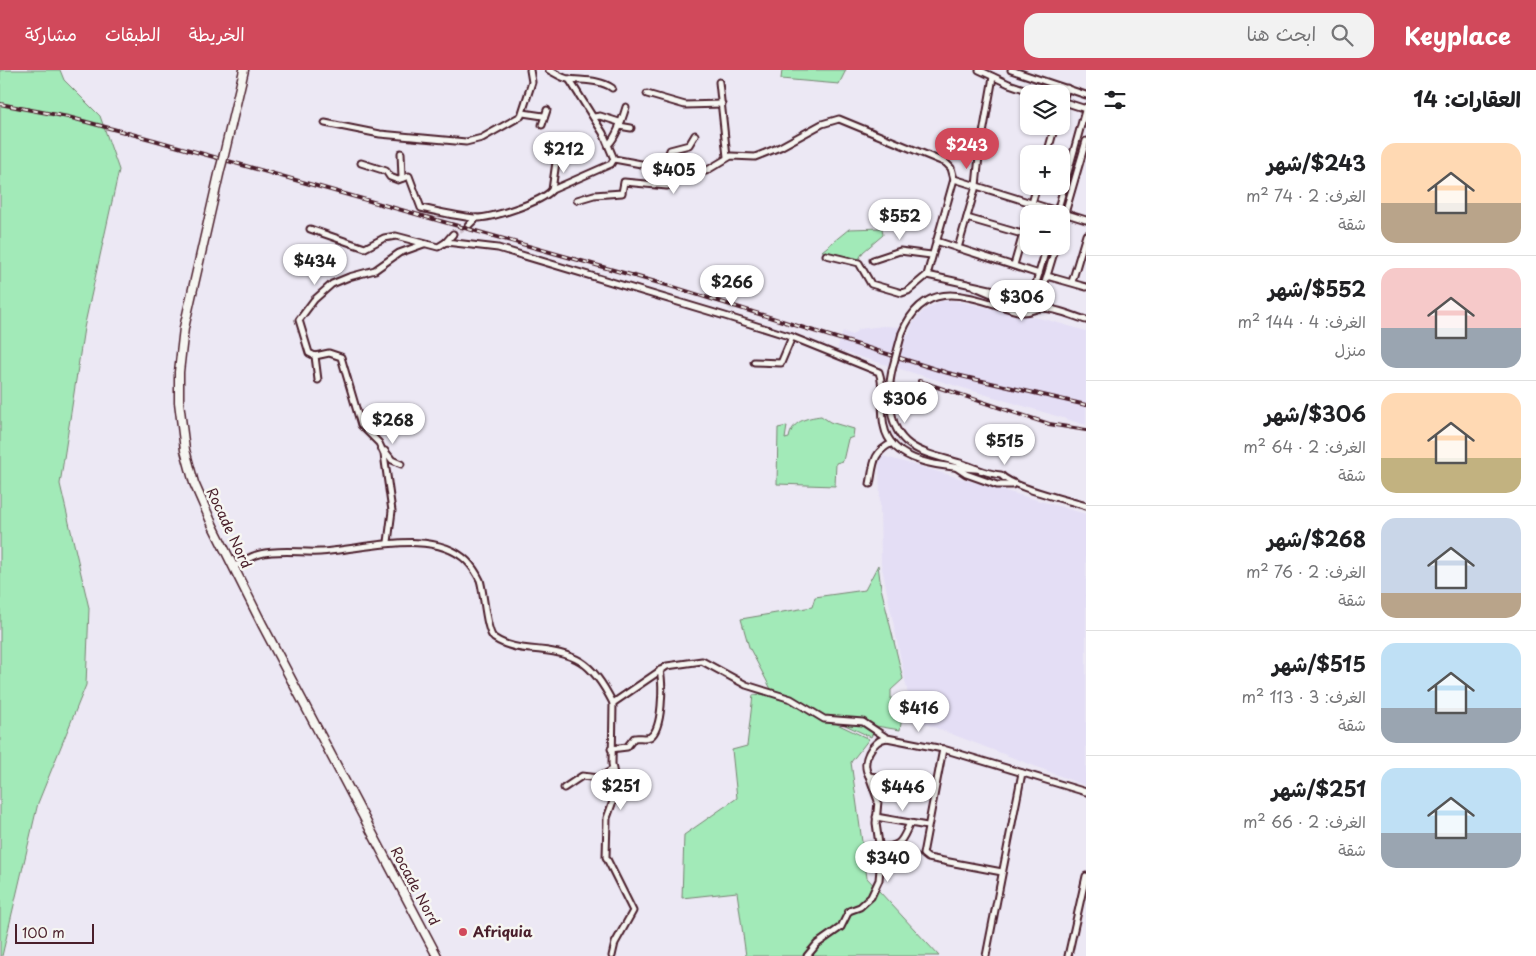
<!DOCTYPE html>
<html lang="ar">
<meta charset="utf-8">
<style>
:root{--surface:#fff;--page:#f2f2f2;--text:#202124;--muted:#757577;--line:#e0e0e0;--accent:#d1495b}
body{margin:0;font-family:"Playpen Sans","Playpen Sans Arabic",sans-serif;background:var(--page);color:var(--text);direction:rtl;height:100vh;display:flex;flex-direction:column;font-size:19px;white-space:nowrap}
*{box-sizing:border-box;margin:0}
p{font-size:16px;color:var(--muted)}
.icon{flex:none;width:28px;height:28px;fill:none;stroke:currentColor;stroke-width:2;stroke-linecap:round;stroke-linejoin:round}
.map{position:relative;flex:1;overflow:hidden;direction:ltr}
.side{display:flex;flex-direction:column;background:var(--surface);width:450px}
.side>*{flex:none}
.tools{position:absolute;left:1020px;top:15px;display:grid;gap:10px}
.tools a{display:grid;place-items:center;width:50px;height:50px;border-radius:10px;background:var(--surface);box-shadow:0 1px 4px #0004;font-size:25px}
.scale{position:absolute;left:15px;bottom:12px;width:79px;box-sizing:border-box;padding-left:5px;border:2px solid #4a1f2b;border-top:0;font-size:14px;line-height:18px;white-space:nowrap;color:#4a1f2b;-webkit-text-stroke:4px #f6f6f2;paint-order:stroke}
.price{position:absolute;translate:-50% -42px;padding:0 11px;border-radius:18px;background:#fff;color:#222;font-size:16px;line-height:32px;filter:drop-shadow(0 1px 2px #0008)}
.price::after{content:'';position:absolute;left:50%;top:30px;width:15px;height:11px;margin-left:-8px;background:inherit;clip-path:polygon(0 0,100% 0,50% 100%)}
.price.current{background:var(--accent);color:#fff}
ul{padding:0;list-style:none}
li{display:flex;align-items:center;gap:15px;height:125px;padding:0 15px}
li+li{border-top:1px solid var(--line)}
li span{display:grid;place-items:center;flex:none;width:140px;height:100px;border-radius:15px;color:#555}
li>.icon{margin-inline-start:auto}
span .icon{width:60px;height:60px;fill:#fffc;stroke-width:1}
li b{font-size:21px}
h2{display:flex;justify-content:space-between;align-items:center;height:60px;padding:0 15px;font-size:21px}
header{display:flex;align-items:center;gap:30px;box-sizing:border-box;height:70px;padding:0 25px;background:var(--accent);color:#fff}
header strong{font-size:24px}
nav{display:flex;gap:28px;margin-inline-start:auto;font-size:18px}
.search{width:350px;height:45px;background:var(--page);display:flex;align-items:center;gap:12px;box-sizing:border-box;padding:0 18px;border-radius:15px;color:var(--muted);font-size:19px}
main{display:flex;flex:1;min-height:0}
.map>svg:first-child{display:block}
.built{fill:#e4def5}
.green{fill:#a2eab8;stroke:#768472}
.lines{fill:none;stroke-linecap:round;stroke-linejoin:round}
.minor-tunnel{stroke:#ccc0cc;stroke-width:5;stroke-dasharray:5 2.5;stroke-linecap:butt}
.minor-casing{stroke:#4a1f2b;stroke-width:9}
.highway-casing{stroke:#4a1f2b;stroke-width:11}
.minor{stroke:#f6f6f2;stroke-width:5}
.highway{stroke:#f6f6f2;stroke-width:8}
.rail-casing{stroke:#4a1f2b;stroke-width:4}
.rail{stroke:#f6f6f2;stroke-width:2;stroke-dasharray:5.5;stroke-linecap:butt}
.minor-bridge-casing{stroke:#4a1f2b;stroke-width:9;stroke-linecap:butt}
.highway-bridge-casing{stroke:#4a1f2b;stroke-width:11;stroke-linecap:butt}
.minor-bridge{stroke:#f6f6f2;stroke-width:5}
.highway-bridge{stroke:#f6f6f2;stroke-width:8}
.poi-dot{fill:#d1495b;stroke:#f6f6f2;stroke-width:2}
.labels{text-anchor:middle;stroke-width:5;stroke-linejoin:round;paint-order:stroke}
.street-label{font-size:14px;fill:#4a1f2b;stroke:#f6f6f2}
.poi-label{font-size:14px;font-weight:bold;fill:#4a1f2b;stroke:#f6f6f2;text-anchor:start}
</style>
<header>
<strong>Keyplace</strong>
<div class="search"><svg class="icon" aria-label="search" viewBox="0 0 24 24"><circle cx="10" cy="10" r="6"/><path d="M15 15l6 6"/></svg>ابحث هنا</div>
<nav><a>الخريطة</a><a>الطبقات</a><a>مشاركة</a></nav>
</header>
<main>
<section class="side">
<h2>العقارات: 14<svg class="icon" aria-label="filters" viewBox="0 0 24 24"><path d="M4 7h16M4 17h16"/><circle cx="9" cy="7" r="2"/><circle cx="15" cy="17" r="2"/></svg></h2>
<ul>
<li><span style="background:linear-gradient(#ffd9b3 60%,#b9a48a 0)"><svg class="icon" aria-label="home" viewBox="0 0 24 24"><path d="M3 11l9-7 9 7M6 9v11h12V9"/></svg></span><div><b>$243/شهر</b><p>الغرف: 2 · 74 m²</p><p>شقة</p></div></li>
<li><span style="background:linear-gradient(#f6c9c9 60%,#9aa5b1 0)"><svg class="icon" aria-label="home" viewBox="0 0 24 24"><path d="M3 11l9-7 9 7M6 9v11h12V9"/></svg></span><div><b>$552/شهر</b><p>الغرف: 4 · 144 m²</p><p>منزل</p></div></li>
<li><span style="background:linear-gradient(#ffd9b3 65%,#c2b280 0)"><svg class="icon" aria-label="home" viewBox="0 0 24 24"><path d="M3 11l9-7 9 7M6 9v11h12V9"/></svg></span><div><b>$306/شهر</b><p>الغرف: 2 · 64 m²</p><p>شقة</p></div></li>
<li><span style="background:linear-gradient(#c9d6e8 75%,#b9a48a 0)"><svg class="icon" aria-label="home" viewBox="0 0 24 24"><path d="M3 11l9-7 9 7M6 9v11h12V9"/></svg></span><div><b>$268/شهر</b><p>الغرف: 2 · 76 m²</p><p>شقة</p></div></li>
<li><span style="background:linear-gradient(#bfe0f5 65%,#9aa5b1 0)"><svg class="icon" aria-label="home" viewBox="0 0 24 24"><path d="M3 11l9-7 9 7M6 9v11h12V9"/></svg></span><div><b>$515/شهر</b><p>الغرف: 3 · 113 m²</p><p>شقة</p></div></li>
<li><span style="background:linear-gradient(#bfe0f5 65%,#9aa5b1 0)"><svg class="icon" aria-label="home" viewBox="0 0 24 24"><path d="M3 11l9-7 9 7M6 9v11h12V9"/></svg></span><div><b>$251/شهر</b><p>الغرف: 2 · 66 m²</p><p>شقة</p></div></li>
</ul>
</section>
<div class="map">
<svg width="1086" height="886" viewBox="0 0 1086 886">
<rect width="100%" height="100%" fill="#ece8f4"/>
<filter id="ink" filterUnits="userSpaceOnUse"><feTurbulence type="fractalNoise" baseFrequency=".02" numOctaves="2"/><feDisplacementMap in="SourceGraphic" scale="10" xChannelSelector="R" yChannelSelector="G"/><feConvolveMatrix kernelMatrix="1 2 1 2 8 2 1 2 1" color-interpolation-filters="sRGB"/></filter>
<g filter="url(#ink)">
<g class="built">
<polygon points="952,230 1048,250 1086,261 1086,355 837,280 843,261 852,265 859,259 883,256 900,257 898,262 909,265 912,254 923,241 941,231"/>
<polygon points="879,385 1086,444 1086,716 913,649 881,493"/>
</g>
<g class="green">
<polygon points="0,0 60,0 64,10 100,46 119,100 84,258 60,414 89,538 86,615 38,733 2,886 0,886"/>
<polygon points="782,0 846,0 839,14 781,9"/>
<polygon points="882,158 883,165 863,182 859,189 822,181 849,159"/>
<path d="M821,346L830,352L854,359L853,367L848,369L843,391L836,393L835,416L777,414L778,358L787,356L785,369L789,368C792,351 806,348 821,346Z"/>
<polygon points="878,495 881,518 903,609 891,620 891,630 897,631 898,625 905,627 900,660 876,656 871,667 772,621 749,577 741,549 812,537 815,527 865,520"/>
<polygon points="771,623 869,669 851,692 867,808 939,886 746,886 737,822 682,828 684,765 737,728 732,680 747,676 753,625"/>
</g>
<g class="lines">
<polyline class="minor-tunnel" points="453,164 468,156"/>
<defs>
<g id="minor">
<path d="M549,0C555,3 562,8 568,9C581,11 600,9 612,18"/>
<polyline points="979,0 1009,14 1039,24"/>
<polyline points="1011,0 1086,25"/>
<polyline points="569,9 603,63 614,89 652,96 669,94 681,103"/>
<polyline points="719,12 727,87"/>
<polyline points="647,24 685,35 722,34"/>
<polyline points="1061,31 1086,39"/>
<polyline points="1061,35 1067,18"/>
<polyline points="523,43 543,46"/>
<polyline points="594,47 600,46 619,52"/>
<polyline points="325,53 380,64 466,72 482,68 521,46 532,12 530,0"/>
<polyline points="542,55 547,40"/>
<polyline points="619,56 631,58"/>
<path d="M609,74C616,67 623,47 626,37"/>
<polyline points="401,83 402,108"/>
<polyline points="1047,84 1055,56"/>
<path d="M361,93L386,101L390,107L398,110L409,106L421,138C438,142 456,146 474,148C490,149 542,132 552,120L611,94L614,89"/>
<polyline points="665,94 670,80 689,75 695,65"/>
<polyline points="954,109 1086,150"/>
<polyline points="552,120 557,85"/>
<polyline points="577,130 594,125 622,123 624,112 667,116 674,114 681,103 706,101 731,86 755,87 780,77 822,54 839,49 946,93 951,98 954,109 927,205 908,221 902,223 871,214 859,193 826,185"/>
<polyline points="1057,142 1086,37"/>
<polyline points="967,148 1022,164"/>
<polyline points="468,156 476,148"/>
<polyline points="1061,157 1086,71"/>
<path d="M310,159L365,178L384,168L396,166L438,177L446,172L498,178L725,246L792,267L879,302C885,318 880,338 884,356C891,394 946,397 976,399"/>
<polyline points="936,171 1039,204"/>
<polyline points="446,172 453,164"/>
<polyline points="958,178 976,116 979,86 993,7"/>
<polyline points="873,190 900,181 931,185"/>
<polyline points="1014,195 1037,116"/>
<polyline points="927,205 1030,228"/>
<polyline points="1047,206 1086,217"/>
<polyline points="1072,212 1086,165"/>
<polyline points="975,217 994,225 1028,236"/>
<polyline points="1029,237 1028,232 1032,227 1047,176"/>
<polyline points="1053,239 1042,232 1040,229 1056,176"/>
<path d="M902,263C926,203 973,229 1021,242C1029,243 1034,239 1041,238C1056,238 1073,246 1086,250"/>
<polyline points="315,286 318,310"/>
<polyline points="754,292 781,293 792,267"/>
<path d="M892,300C889,313 889,325 891,338C895,380 926,383 960,393C974,397 986,404 1001,405C1011,417 1067,430 1086,436"/>
<polyline points="385,381 392,390 401,394"/>
<polyline points="957,398 966,404 997,415 1012,415"/>
<path d="M870,414C874,394 872,383 892,373"/>
<polyline points="388,472 392,441 384,384 379,373 361,355 341,287 329,283 315,286 309,283 299,250 314,230 332,214 349,207 375,200 399,183 424,174"/>
<path d="M233,497C241,493 250,486 260,484C279,479 301,483 320,482C362,480 433,457 467,491C472,496 477,504 480,510C484,522 486,562 494,568C504,575 518,578 530,579C576,583 591,590 613,633"/>
<path d="M611,679L627,677L634,668C638,667 646,669 650,667C663,659 663,614 660,600"/>
<polyline points="943,679 923,784 928,788 1002,802"/>
<polyline points="564,718 582,706 599,708 612,700"/>
<path d="M934,718L900,710L869,706C860,692 872,670 887,668L943,679L1086,722"/>
<polyline points="876,747 927,756"/>
<path d="M880,778C902,776 901,772 910,753"/>
<polyline points="612,886 615,873 633,841 606,787 607,748 617,720 612,694 613,633 667,596 702,591 746,615 791,629 824,649 863,652 887,668"/>
<polyline points="807,886 817,874 841,857 849,841 860,837 871,827 879,810 881,788 876,753 878,731 869,706"/>
<polyline points="986,886 1022,703"/>
<polyline points="1068,886 1086,806"/>
</g>
<g id="highway">
<polyline points="224,85 244,0"/>
<polyline points="220,100 184,258 179,302 179,332 185,380 194,413 213,456 262,554 437,886"/>
</g>
</defs>
<use href="#minor" class="minor-casing"/>
<use href="#highway" class="highway-casing"/>
<use href="#minor" class="minor"/>
<use href="#highway" class="highway"/>
<defs>
<g id="rail">
<polyline points="0,34 68,47 154,70 670,216 948,303 1086,335"/>
<polyline points="919,311 1049,354 1086,360"/>
</g>
</defs>
<use href="#rail" class="rail-casing"/>
<use href="#rail" class="rail"/>
<defs>
<polyline id="minor-bridge" points="892,300 902,263"/>
<polyline id="highway-bridge" points="220,100 224,85"/>
</defs>
<use href="#minor-bridge" class="minor-bridge-casing"/>
<use href="#highway-bridge" class="highway-bridge-casing"/>
<use href="#minor-bridge" class="minor-bridge"/>
<use href="#highway-bridge" class="highway-bridge"/>
</g>
</g>
<circle class="poi-dot" cx="463" cy="862" r="5"/>
<g class="labels">
<g class="street-label">
<text transform="translate(229 458) rotate(65)" y="5">Rocade Nord</text>
<text transform="translate(415 816) rotate(62)" y="5">Rocade Nord</text>
</g>
<g class="poi-label">
<text x="473" y="867">Afriquia</text>
</g>
</g>
</svg>
<div class="tools">
<a><svg class="icon" aria-label="layers" viewBox="0 0 24 24"><path d="M12 4l9 5-9 5-9-5zM3 14l9 5 9-5"/></svg></a>
<a>+</a>
<a>−</a>
</div>
<div class="scale">100 m</div>
<b class="price current" style="left:967px;top:100px">$243</b>
<b class="price" style="left:564px;top:104px">$212</b>
<b class="price" style="left:674px;top:125px">$405</b>
<b class="price" style="left:900px;top:171px">$552</b>
<b class="price" style="left:315px;top:216px">$434</b>
<b class="price" style="left:732px;top:237px">$266</b>
<b class="price" style="left:1022px;top:252px">$306</b>
<b class="price" style="left:905px;top:354px">$306</b>
<b class="price" style="left:393px;top:375px">$268</b>
<b class="price" style="left:1005px;top:396px">$515</b>
<b class="price" style="left:919px;top:663px">$416</b>
<b class="price" style="left:621px;top:741px">$251</b>
<b class="price" style="left:903px;top:742px">$446</b>
<b class="price" style="left:888px;top:813px">$340</b>
</div>
</main>
